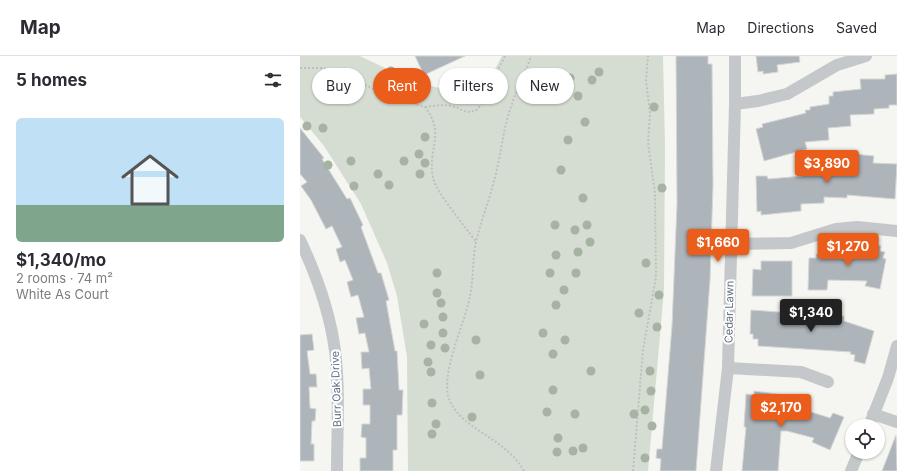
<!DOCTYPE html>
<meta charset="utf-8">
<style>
:root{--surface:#fff;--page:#f7f7f7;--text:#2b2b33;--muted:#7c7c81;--line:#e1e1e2;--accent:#eb5d1b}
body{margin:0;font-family:Inter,sans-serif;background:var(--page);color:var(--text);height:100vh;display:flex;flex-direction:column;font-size:15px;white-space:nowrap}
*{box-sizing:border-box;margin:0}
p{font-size:13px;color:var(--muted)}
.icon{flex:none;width:22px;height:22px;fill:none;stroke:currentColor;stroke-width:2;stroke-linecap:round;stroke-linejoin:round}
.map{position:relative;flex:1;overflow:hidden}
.sheet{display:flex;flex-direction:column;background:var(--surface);width:300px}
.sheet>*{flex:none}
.hud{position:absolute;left:12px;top:12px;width:380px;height:36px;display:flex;gap:8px}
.buttons{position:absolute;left:545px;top:363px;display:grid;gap:8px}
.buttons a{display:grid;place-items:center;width:40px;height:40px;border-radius:50%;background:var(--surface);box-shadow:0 1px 3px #0004;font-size:20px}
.price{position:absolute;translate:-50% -34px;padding:0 9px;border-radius:4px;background:var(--accent);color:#fff;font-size:13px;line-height:26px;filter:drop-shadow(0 1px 2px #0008)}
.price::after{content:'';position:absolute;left:50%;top:24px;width:12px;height:9px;margin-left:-6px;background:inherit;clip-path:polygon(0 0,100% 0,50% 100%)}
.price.active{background:#222;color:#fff}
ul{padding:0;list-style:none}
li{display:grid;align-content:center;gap:8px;height:212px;padding:0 16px}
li+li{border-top:1px solid var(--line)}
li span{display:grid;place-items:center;height:124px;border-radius:6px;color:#555}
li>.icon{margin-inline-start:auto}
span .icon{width:72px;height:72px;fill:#fffc;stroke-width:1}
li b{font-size:17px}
h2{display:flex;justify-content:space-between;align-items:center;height:48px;padding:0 16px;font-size:17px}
.tag{padding:0 14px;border-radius:18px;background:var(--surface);box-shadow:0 1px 3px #0004;font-size:14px;line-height:36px}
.tag.active{background:var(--accent);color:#fff}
header{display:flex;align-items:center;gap:24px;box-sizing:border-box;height:56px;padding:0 20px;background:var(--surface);border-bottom:1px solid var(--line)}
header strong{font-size:19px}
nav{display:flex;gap:22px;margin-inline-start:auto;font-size:14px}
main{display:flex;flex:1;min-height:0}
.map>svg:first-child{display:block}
.green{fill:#d5ddd2}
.building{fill:#adb4ba;stroke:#d6d6d4}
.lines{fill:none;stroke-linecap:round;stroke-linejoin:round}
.path{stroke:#bebfc2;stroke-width:2;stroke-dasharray:2 2;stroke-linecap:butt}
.minor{stroke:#c5c8cb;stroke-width:12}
.tree{fill:#a6b2a2}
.labels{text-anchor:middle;stroke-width:4;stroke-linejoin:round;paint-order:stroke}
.street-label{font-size:11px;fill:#637284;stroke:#fff}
</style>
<header>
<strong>Map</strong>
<nav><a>Map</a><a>Directions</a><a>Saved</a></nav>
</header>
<main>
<section class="sheet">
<h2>5 homes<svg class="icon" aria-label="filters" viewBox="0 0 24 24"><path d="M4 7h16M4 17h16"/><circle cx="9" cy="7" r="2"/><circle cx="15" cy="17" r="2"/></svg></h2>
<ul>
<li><span style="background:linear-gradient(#bfe0f5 70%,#7fa58c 0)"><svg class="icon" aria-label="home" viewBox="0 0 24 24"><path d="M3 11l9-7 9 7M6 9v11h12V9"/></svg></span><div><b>$1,340/mo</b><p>2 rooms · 74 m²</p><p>White As Court</p></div></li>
</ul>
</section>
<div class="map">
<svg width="597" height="415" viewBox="0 0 597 415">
<rect width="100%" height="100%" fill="#f5f5f1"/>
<polygon class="green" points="0,0 60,0 104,21 131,30 180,42 202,0 363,0 365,89 364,234 348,415 108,415 107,301 97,240 87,207 61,148 24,90 0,61"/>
<g class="building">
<polygon points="115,0 165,0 124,19"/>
<polygon points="376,0 408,0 408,8 412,8 413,129 410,224 396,415 360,415 361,403 356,402 357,393 362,393 372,270 377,148"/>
<polygon points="456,0 499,0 500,6 477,9 478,16 463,18 463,15 458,16"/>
<polygon points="597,18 597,49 589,49 589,52 574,53 574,58 550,59 551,70 528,72 529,84 505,86 507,93 464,105 456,73 463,71 462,68 506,57 505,54 510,54 510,51 529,48 529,40 533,40 533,36 561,33 560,23 585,23 585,19"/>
<polygon points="0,72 24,102 22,103 47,143 50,142 63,169 61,171 78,217 81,217 89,244 86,245 95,295 97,295 99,334 103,334 102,359 97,359 97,394 93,394 93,415 60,415 60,402 66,402 66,382 61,381 62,368 70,368 70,349 63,349 63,333 71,333 69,312 62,313 61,296 69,296 65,277 59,278 56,262 64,261 58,239 51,241 47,226 53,224 45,204 40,206 36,193 42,191 32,170 26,173 11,144 1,130 7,126 0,118"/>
<polygon points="554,98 574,100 573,107 597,108 595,143 547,139 547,142 524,141 524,147 501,148 501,155 461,159 461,155 457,156 456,120 467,120 468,123 503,120 503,108 535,107 535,102 553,103"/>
<polygon points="569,187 581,190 580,195 585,196 583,202 586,203 580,233 565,230 567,225 528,224 527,234 508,234 509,202 516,202 516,198 535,199 535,193 543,193 543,190 569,190"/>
<polygon points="461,205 492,205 492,240 452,240 453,213 461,214"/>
<polygon points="451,254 492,257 492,263 507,263 507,257 544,260 544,265 574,275 565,308 554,305 555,299 550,298 551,296 458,290 458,283 453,283 453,278 450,278"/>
<polygon points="12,278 14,294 7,295 10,318 16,318 17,331 9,331 10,352 16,353 15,365 12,365 11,388 14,388 14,405 0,405 0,279"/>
<polygon points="454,335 490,340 510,345 508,355 530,362 533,357 544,361 530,394 512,386 514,382 487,375 481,375 478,415 442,415 446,371 444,371 446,338 454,339"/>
<polygon points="596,379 597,415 582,415"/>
</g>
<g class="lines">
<g class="path">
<path d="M0,12H24L38,16L86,39L125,51C146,78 127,93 133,122C137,138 166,171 176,186"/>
<path d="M125,51C134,50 142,48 151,50C162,52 166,60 178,53L205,0"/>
<path d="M224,415C205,381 161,374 149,343C140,318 165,267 170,240C174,222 172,204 176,186C182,161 192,137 197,113C202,91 204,69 212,48C217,32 226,16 231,0"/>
<polyline points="333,415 343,294 356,221 355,137 348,87 350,57 346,24 348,0"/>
</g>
<g class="minor">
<polyline points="435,48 458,45 487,38 537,9 566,0"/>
<path d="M0,184C17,220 30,256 35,295C40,334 37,376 37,415"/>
<polyline points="430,188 491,187 536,173 557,171 597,175"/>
<polyline points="428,312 501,316 528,326"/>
<polyline points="573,358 597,366"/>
<polyline points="569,370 588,322 597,290"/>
<polyline points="416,415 428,312 435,48 435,0"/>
<polyline points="551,415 559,396"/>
</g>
</g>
<g class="tree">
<circle cx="91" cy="15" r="4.5"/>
<circle cx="299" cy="16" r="4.5"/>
<circle cx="270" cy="22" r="4.5"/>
<circle cx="292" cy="24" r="4.5"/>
<circle cx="94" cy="31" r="4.5"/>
<circle cx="278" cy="40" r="4.5"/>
<circle cx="354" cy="51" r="4.5"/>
<circle cx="285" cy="66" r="4.5"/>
<circle cx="7" cy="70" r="4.5"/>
<circle cx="23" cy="72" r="4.5"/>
<circle cx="125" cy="81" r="4.5"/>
<circle cx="268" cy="84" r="4.5"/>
<circle cx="119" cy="98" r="4.5"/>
<circle cx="51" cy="105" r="4.5"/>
<circle cx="104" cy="105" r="4.5"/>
<circle cx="125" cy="107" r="4.5"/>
<circle cx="28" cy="109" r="4.5"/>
<circle cx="261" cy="114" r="4.5"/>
<circle cx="78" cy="118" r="4.5"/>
<circle cx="120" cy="118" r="4.5"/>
<circle cx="89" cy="129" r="4.5"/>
<circle cx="54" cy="130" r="4.5"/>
<circle cx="362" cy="132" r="4.5"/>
<circle cx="283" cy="142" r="4.5"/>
<circle cx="255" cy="169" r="4.5"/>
<circle cx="287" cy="169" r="4.5"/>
<circle cx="275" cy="174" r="4.5"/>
<circle cx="290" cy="186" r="4.5"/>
<circle cx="278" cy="196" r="4.5"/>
<circle cx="256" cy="199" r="4.5"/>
<circle cx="346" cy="207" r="4.5"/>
<circle cx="137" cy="217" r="4.5"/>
<circle cx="250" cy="217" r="4.5"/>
<circle cx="276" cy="217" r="4.5"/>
<circle cx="264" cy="234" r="4.5"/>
<circle cx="137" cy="237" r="4.5"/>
<circle cx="359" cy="239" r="4.5"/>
<circle cx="141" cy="247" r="4.5"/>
<circle cx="256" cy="249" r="4.5"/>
<circle cx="339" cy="257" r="4.5"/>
<circle cx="143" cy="261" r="4.5"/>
<circle cx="124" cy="268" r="4.5"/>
<circle cx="357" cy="271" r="4.5"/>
<circle cx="143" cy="277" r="4.5"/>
<circle cx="243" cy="277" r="4.5"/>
<circle cx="176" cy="284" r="4.5"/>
<circle cx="265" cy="284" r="4.5"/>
<circle cx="131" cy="289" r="4.5"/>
<circle cx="145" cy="292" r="4.5"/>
<circle cx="253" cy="298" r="4.5"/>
<circle cx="128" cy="306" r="4.5"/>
<circle cx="291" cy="315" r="4.5"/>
<circle cx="350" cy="315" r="4.5"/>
<circle cx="131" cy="316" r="4.5"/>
<circle cx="180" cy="319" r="4.5"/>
<circle cx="253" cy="334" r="4.5"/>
<circle cx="351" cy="335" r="4.5"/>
<circle cx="132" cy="347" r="4.5"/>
<circle cx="345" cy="354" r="4.5"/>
<circle cx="247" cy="356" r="4.5"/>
<circle cx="275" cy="358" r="4.5"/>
<circle cx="334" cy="358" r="4.5"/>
<circle cx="172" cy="361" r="4.5"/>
<circle cx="136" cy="368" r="4.5"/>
<circle cx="352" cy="370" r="4.5"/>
<circle cx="132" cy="378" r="4.5"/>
<circle cx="258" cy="382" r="4.5"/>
<circle cx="283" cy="392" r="4.5"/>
<circle cx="273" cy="395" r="4.5"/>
<circle cx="257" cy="396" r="4.5"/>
<circle cx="345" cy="402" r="4.5"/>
</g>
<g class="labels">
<g class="street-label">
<text transform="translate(429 256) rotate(-89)" y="4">Cedar Lawn</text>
<text transform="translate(36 333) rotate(-92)" y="4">Burr Oak Drive</text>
</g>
</g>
</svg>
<div class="buttons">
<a><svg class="icon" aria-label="locate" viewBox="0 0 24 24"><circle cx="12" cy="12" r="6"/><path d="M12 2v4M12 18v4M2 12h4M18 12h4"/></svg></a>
</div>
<b class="price" style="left:527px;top:128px">$3,890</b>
<b class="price" style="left:418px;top:207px">$1,660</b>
<b class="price" style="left:548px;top:211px">$1,270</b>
<b class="price active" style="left:511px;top:277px">$1,340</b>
<b class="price" style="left:481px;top:372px">$2,170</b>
<div class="hud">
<a class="tag">Buy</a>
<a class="tag active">Rent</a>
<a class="tag">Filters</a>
<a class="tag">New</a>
</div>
</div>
</main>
